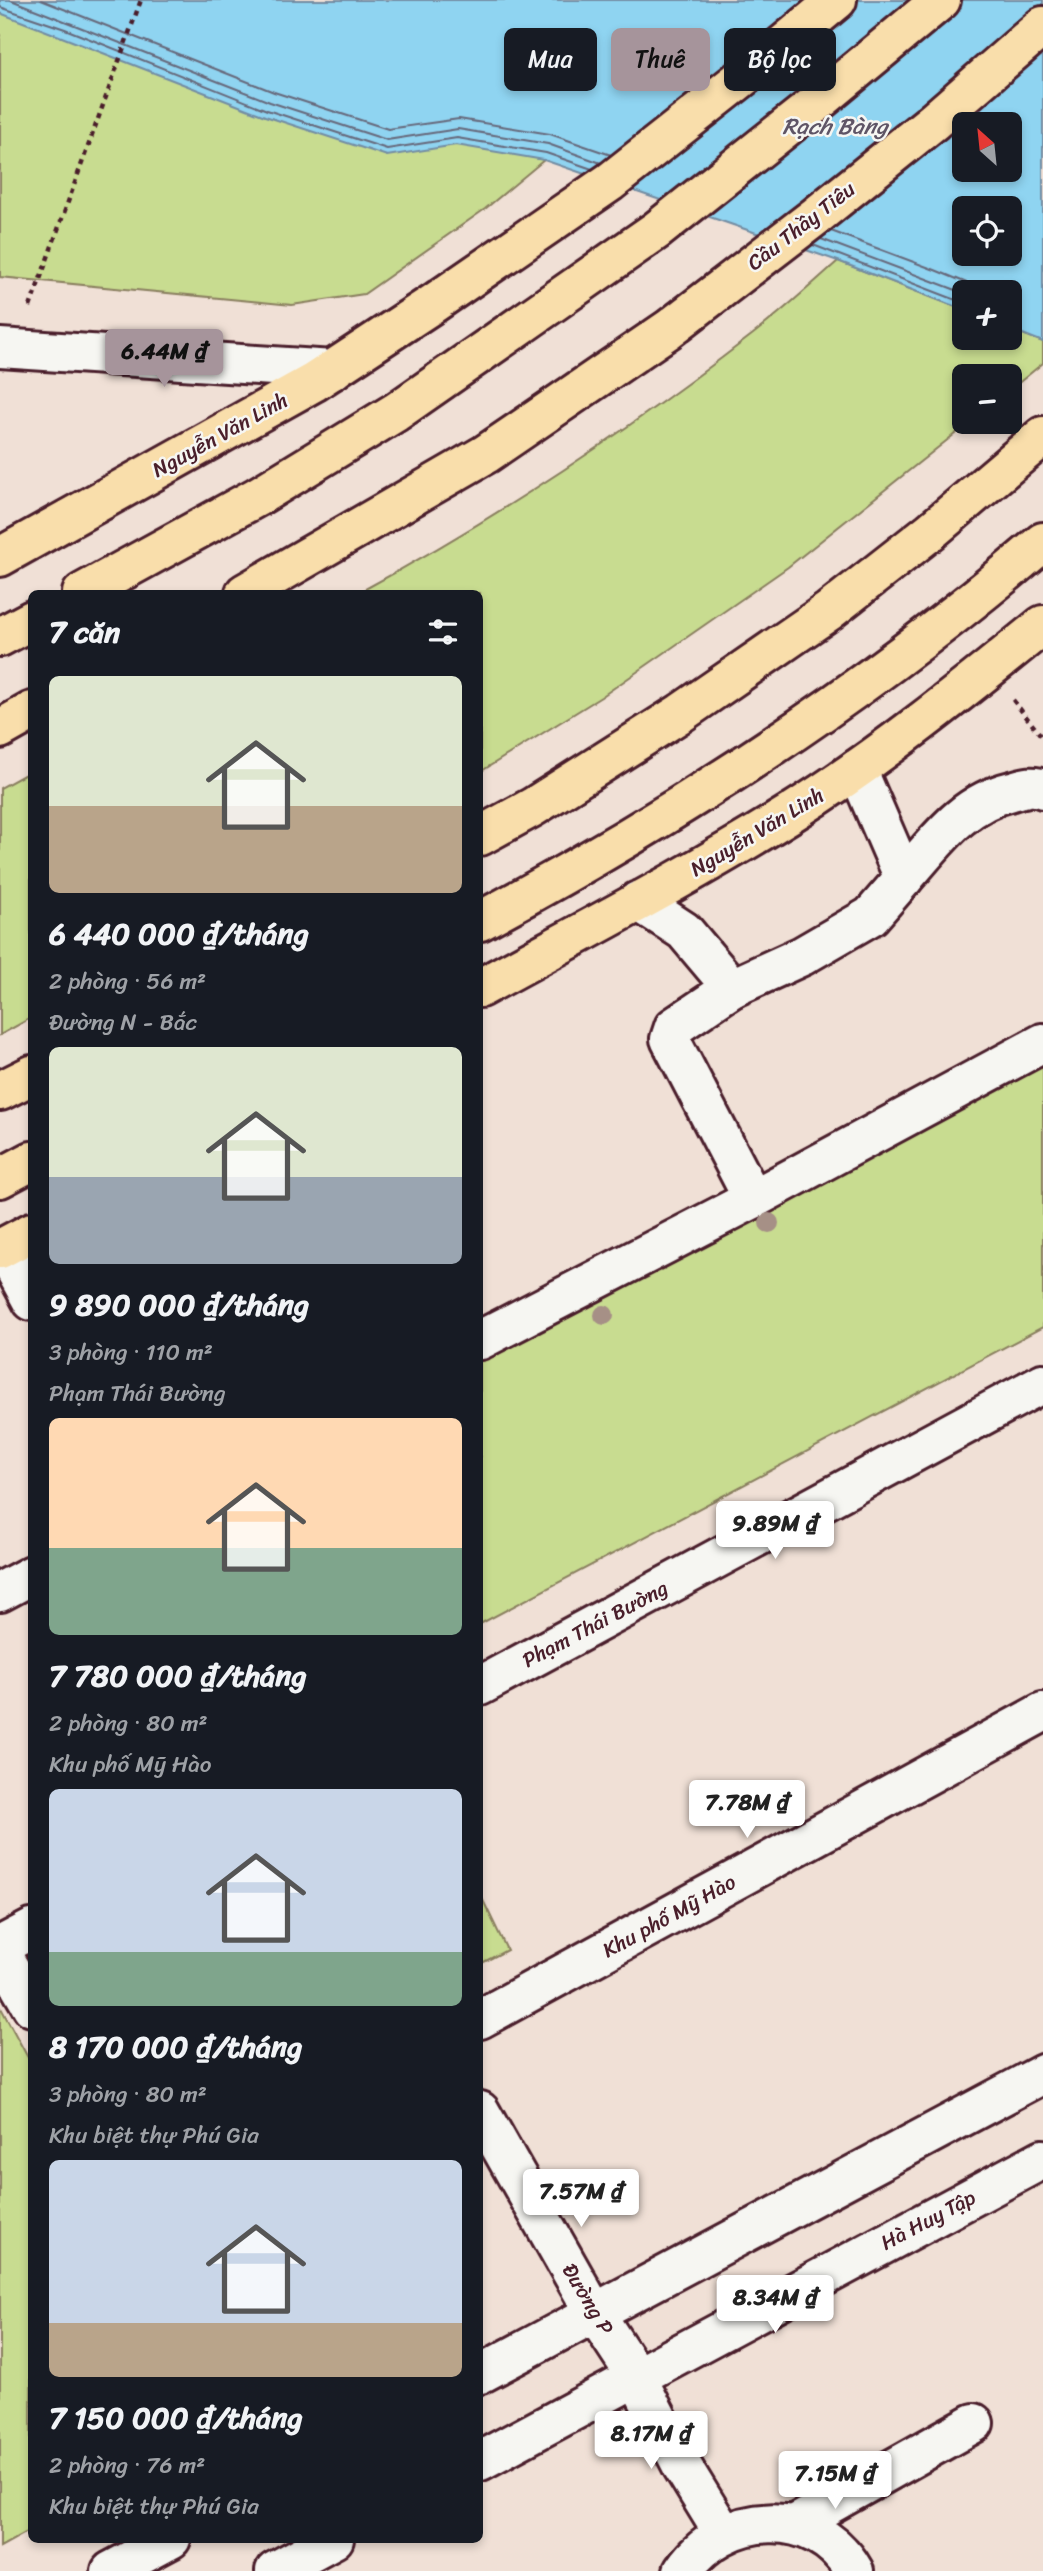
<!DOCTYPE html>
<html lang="vi">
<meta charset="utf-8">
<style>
:root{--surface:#171b24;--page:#20242c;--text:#f1f3f6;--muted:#9ea1a6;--accent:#a6949b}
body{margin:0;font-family:Sriracha,sans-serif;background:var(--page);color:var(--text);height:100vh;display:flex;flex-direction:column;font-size:26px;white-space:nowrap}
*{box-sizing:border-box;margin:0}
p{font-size:23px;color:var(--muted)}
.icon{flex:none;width:38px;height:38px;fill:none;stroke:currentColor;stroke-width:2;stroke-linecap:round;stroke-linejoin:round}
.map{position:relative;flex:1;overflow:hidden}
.drawer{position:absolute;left:28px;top:590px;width:455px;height:1953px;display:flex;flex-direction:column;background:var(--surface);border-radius:10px;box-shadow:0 4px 10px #0003}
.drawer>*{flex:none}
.banner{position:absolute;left:504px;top:28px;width:434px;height:63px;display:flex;gap:14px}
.needle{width:46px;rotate:333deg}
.buttons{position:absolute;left:952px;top:112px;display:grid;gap:14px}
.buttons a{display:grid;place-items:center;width:70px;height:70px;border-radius:10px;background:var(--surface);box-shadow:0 4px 10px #0003;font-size:35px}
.price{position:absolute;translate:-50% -60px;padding:0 16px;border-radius:7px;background:#fff;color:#222;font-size:23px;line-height:46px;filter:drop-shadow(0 2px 4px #0008)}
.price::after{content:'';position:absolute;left:50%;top:42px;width:21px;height:16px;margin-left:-10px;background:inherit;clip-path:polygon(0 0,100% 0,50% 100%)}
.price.selected{background:var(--accent);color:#111}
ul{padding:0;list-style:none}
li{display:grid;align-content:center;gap:14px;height:371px;padding:0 21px}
li span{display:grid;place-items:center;height:217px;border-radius:10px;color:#555}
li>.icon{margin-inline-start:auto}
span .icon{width:126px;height:126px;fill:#fffc;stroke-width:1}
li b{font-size:30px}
h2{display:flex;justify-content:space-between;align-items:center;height:84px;padding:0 21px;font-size:30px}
.pill{padding:0 24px;border-radius:10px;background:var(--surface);box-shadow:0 4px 10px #0003;font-size:24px;line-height:63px}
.pill.selected{background:var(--accent);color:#111}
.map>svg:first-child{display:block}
.green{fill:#c8dc90;stroke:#897e5e;stroke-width:2}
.water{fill:#8fd4f1;stroke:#738ca2;stroke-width:2;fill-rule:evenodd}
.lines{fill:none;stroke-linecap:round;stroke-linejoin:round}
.shore{stroke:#66677a;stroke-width:2}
.minor-casing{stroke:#4a1f2b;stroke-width:44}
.major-casing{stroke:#4a1f2b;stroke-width:44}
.highway-casing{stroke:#4a1f2b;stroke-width:44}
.path{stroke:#4a1f2b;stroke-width:4.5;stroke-dasharray:5 5;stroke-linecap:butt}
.minor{stroke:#f6f6f2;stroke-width:38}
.major{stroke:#f9deab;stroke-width:38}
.highway{stroke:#f9deab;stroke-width:38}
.tree{fill:#a69086}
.labels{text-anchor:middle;stroke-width:5;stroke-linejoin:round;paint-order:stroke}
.street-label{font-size:21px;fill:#4a1f2b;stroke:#f6f6f2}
.water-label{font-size:23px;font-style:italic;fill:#5f5566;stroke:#f6f6f2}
</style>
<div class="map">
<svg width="1043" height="2571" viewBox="0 0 1043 2571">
<rect width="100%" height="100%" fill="#f0e0d6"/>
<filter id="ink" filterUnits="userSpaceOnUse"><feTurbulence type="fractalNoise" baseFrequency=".0143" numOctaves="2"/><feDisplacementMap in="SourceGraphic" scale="14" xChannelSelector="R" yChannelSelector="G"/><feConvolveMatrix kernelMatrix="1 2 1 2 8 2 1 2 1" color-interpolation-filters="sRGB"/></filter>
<g filter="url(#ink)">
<g class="green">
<polygon points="0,0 544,160 485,209 364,294 292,305 0,277"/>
<path d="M838,261L964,310V338H1010V329L1043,342V363L1010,390V376H964V422H970L788,567L601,697L480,772V593H358C497,518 628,431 753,334C783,311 810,286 838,261Z"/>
<polygon points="31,771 31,1018 0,1035 0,788"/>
<polygon points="1043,1062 1043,1327 480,1624 480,1359"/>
<polygon points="480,1894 507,1950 480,1964"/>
<polygon points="0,2006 32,2065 31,2530 0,2547"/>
</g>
<path class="water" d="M0,0H1043V342L1010,329V292H964V310L838,261L544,160L456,145L387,156L265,116L0,13ZM964,124H1010V170H964ZM964,208H1010V254H964Z"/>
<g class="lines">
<g class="shore">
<polyline points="11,0 270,102 387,140 458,129 548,144 601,163"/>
<polyline points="41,0 274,92 388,129 459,119 550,134 611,155"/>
<polyline points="0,7 65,29 267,110 387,149 457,138 546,153 592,169"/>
<polyline points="831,231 935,270 974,286 983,292"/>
<polyline points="821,239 964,293"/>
<polyline points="813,245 964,303"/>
</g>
<defs>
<g id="minor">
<polyline points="0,348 333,370"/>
<path d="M904,878C937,841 962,803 1012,791C1023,788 1032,784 1043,789"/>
<polyline points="638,901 684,931 732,988 802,956 871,916 904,878 857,769"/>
<polyline points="732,988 674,1027 670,1039 753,1199"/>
<polyline points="3,1247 32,1301"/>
<polyline points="480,1340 753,1199 1043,1043"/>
<polyline points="0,1592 32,1575"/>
<polyline points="480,1686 1043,1383"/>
<polyline points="0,1946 32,1929"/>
<polyline points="0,1952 32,2007"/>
<polyline points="480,2019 1043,1712"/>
<polyline points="480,2111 594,2312 636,2376 682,2466 723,2533"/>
<polyline points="480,2374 1043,2074"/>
<polyline points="480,2461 1043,2159"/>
<polyline points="793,2525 974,2423"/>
<polyline points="111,2571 171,2539"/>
<polyline points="275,2571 334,2539"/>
<path d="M683,2571C723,2511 816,2504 854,2571"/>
</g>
<g id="major">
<polyline points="0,557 314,382 434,303 610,182 766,59 837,0"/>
<path d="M480,988C584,931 690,876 791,813C879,758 962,691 1043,625"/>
<polyline points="0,1249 32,1232"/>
</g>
<g id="highway">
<polyline points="82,593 257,497 396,412 657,230 823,98 941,0"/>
<polyline points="245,593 486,454 669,329 816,216 934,121 1043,26"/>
<polyline points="0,637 32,620"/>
<polyline points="0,729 32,711"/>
<polyline points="480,836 533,807 681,713 829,611 931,531 1043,436"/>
<path d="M480,921C680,814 870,690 1043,542"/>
<polyline points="0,1091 32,1075"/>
<polyline points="0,1178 32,1161"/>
</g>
</defs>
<use href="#minor" class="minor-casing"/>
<use href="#major" class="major-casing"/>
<use href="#highway" class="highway-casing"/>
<g class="path">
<polyline points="30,307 141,0"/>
<polyline points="1013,700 1043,738"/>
</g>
<use href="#minor" class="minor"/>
<use href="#major" class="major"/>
<use href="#highway" class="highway"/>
</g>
<g class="tree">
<circle cx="769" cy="1223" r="10"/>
<circle cx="604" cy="1315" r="10"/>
</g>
</g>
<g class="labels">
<g class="street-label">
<text transform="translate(801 226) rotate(-38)" y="7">Cầu Thầy Tiêu</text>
<text transform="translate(220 435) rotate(-29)" y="7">Nguyễn Văn Linh</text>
<text transform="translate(757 832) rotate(-31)" y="7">Nguyễn Văn Linh</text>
<text transform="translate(595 1624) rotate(-28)" y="7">Phạm Thái Bường</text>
<text transform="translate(669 1916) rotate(-29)" y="7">Khu phố Mỹ Hào</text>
<text transform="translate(928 2220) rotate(-28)" y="7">Hà Huy Tập</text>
<text transform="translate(588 2299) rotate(59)" y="7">Đường P</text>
</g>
<g class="water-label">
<text x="835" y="134">Rạch Bàng</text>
</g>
</g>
</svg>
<div class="buttons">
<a><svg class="needle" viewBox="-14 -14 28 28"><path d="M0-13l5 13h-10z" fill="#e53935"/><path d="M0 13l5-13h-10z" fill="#9ea1a6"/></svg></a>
<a><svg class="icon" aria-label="locate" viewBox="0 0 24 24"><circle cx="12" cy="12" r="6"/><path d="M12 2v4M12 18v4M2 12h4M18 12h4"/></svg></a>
<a>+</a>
<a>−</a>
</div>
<b class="price selected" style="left:164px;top:389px">6.44M ₫</b>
<b class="price" style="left:775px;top:1561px">9.89M ₫</b>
<b class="price" style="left:747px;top:1840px">7.78M ₫</b>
<b class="price" style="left:581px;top:2229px">7.57M ₫</b>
<b class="price" style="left:775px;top:2335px">8.34M ₫</b>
<b class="price" style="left:651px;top:2471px">8.17M ₫</b>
<b class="price" style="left:835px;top:2511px">7.15M ₫</b>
<div class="banner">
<a class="pill">Mua</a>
<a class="pill selected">Thuê</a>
<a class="pill">Bộ lọc</a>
</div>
<section class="drawer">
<h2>7 căn<svg class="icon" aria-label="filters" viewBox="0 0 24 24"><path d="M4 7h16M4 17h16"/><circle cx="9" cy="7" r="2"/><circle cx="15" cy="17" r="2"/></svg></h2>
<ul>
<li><span style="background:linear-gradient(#dfe7d0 60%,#b9a48a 0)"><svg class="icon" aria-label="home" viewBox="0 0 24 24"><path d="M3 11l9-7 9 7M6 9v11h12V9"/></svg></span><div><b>6 440 000 ₫/tháng</b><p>2 phòng · 56 m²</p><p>Đường N - Bắc</p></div></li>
<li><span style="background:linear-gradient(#dfe7d0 60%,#9aa5b1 0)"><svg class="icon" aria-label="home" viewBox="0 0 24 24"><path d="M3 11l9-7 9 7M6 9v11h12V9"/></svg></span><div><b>9 890 000 ₫/tháng</b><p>3 phòng · 110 m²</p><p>Phạm Thái Bường</p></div></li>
<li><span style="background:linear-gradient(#ffd9b3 60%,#7fa58c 0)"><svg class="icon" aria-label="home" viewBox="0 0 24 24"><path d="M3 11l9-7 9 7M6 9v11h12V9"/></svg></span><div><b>7 780 000 ₫/tháng</b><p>2 phòng · 80 m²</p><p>Khu phố Mỹ Hào</p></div></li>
<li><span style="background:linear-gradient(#c9d6e8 75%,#7fa58c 0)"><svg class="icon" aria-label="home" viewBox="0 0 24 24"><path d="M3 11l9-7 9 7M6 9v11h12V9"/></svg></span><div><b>8 170 000 ₫/tháng</b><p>3 phòng · 80 m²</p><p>Khu biệt thự Phú Gia</p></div></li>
<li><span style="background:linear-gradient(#c9d6e8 75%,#b9a48a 0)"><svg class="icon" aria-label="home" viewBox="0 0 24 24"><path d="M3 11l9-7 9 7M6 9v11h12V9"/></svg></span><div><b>7 150 000 ₫/tháng</b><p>2 phòng · 76 m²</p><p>Khu biệt thự Phú Gia</p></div></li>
</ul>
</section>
</div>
